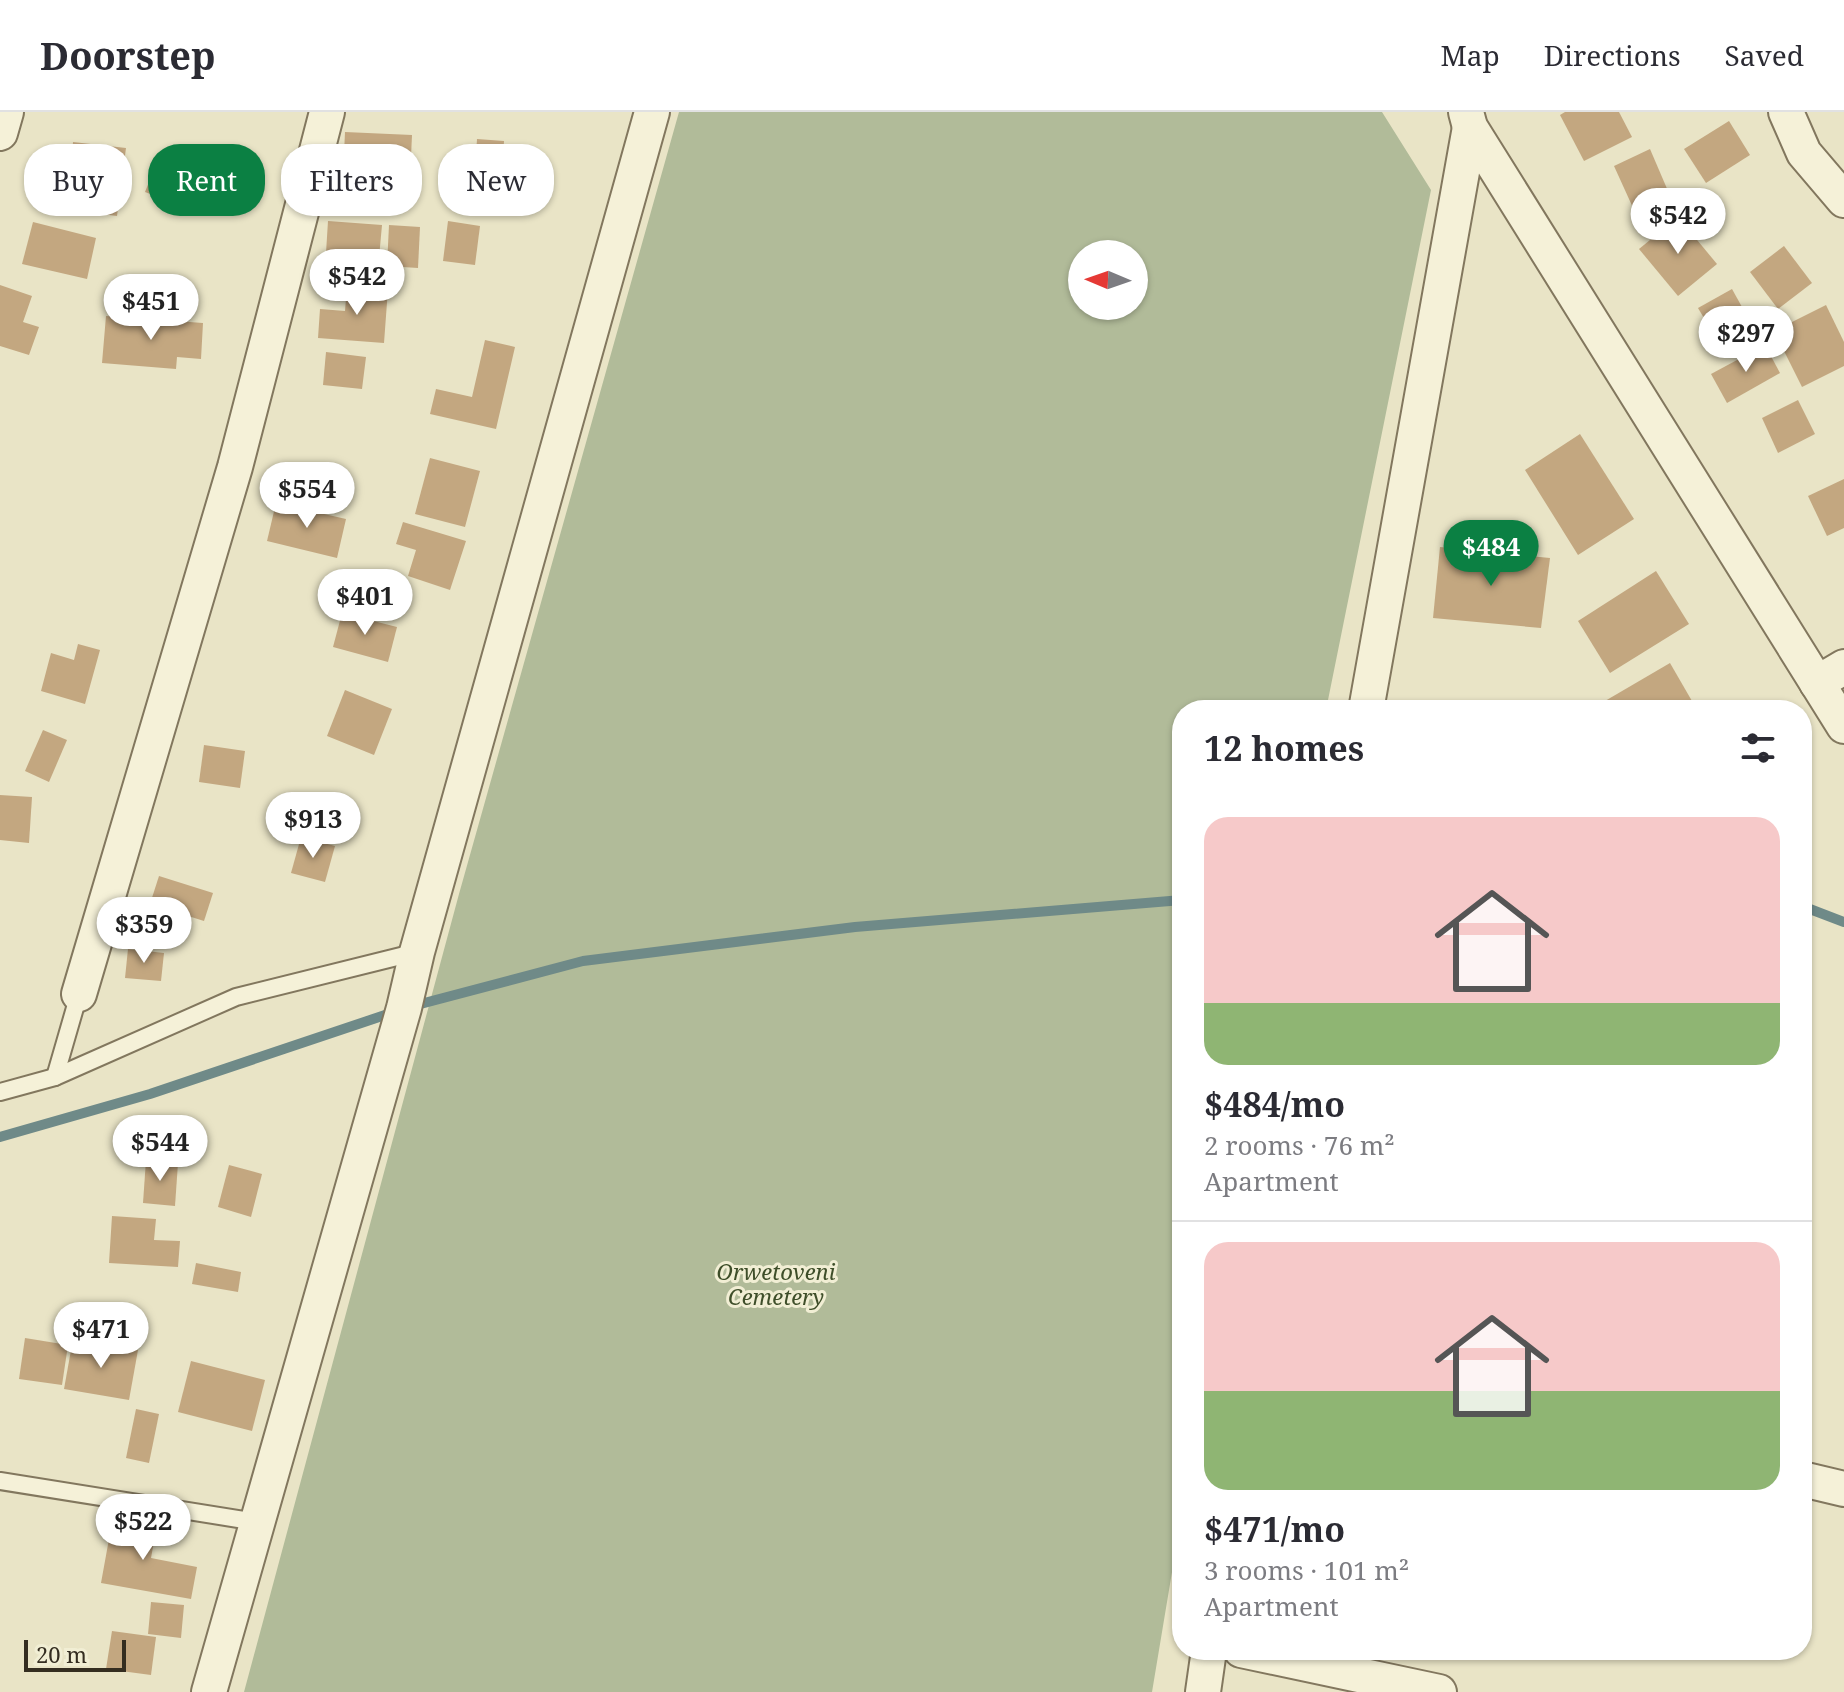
<!DOCTYPE html>
<meta charset="utf-8">
<style>
:root{--surface:#fff;--page:#f7f7f7;--text:#2b2b33;--muted:#7c7c81;--line:#e1e1e2;--accent:#0b8043}
body{margin:0;font-family:"Noto Serif",serif;background:var(--page);color:var(--text);height:100vh;display:flex;flex-direction:column;font-size:30px;white-space:nowrap}
*{box-sizing:border-box;margin:0}
p{font-size:26px;color:var(--muted)}
.icon{flex:none;width:44px;height:44px;fill:none;stroke:currentColor;stroke-width:2;stroke-linecap:round;stroke-linejoin:round}
.map{position:relative;flex:1;overflow:hidden}
.sheet{position:absolute;left:1172px;top:588px;width:640px;height:960px;display:flex;flex-direction:column;background:var(--surface);border-radius:32px;box-shadow:0 2px 6px #0004}
.sheet>*{flex:none}
.banner{position:absolute;left:24px;top:32px;width:760px;height:72px;display:flex;gap:16px}
.needle{width:52px;rotate:272deg}
.fabs{position:absolute;left:1068px;top:128px;display:grid;gap:16px}
.fabs a{display:grid;place-items:center;width:80px;height:80px;border-radius:50%;background:var(--surface);box-shadow:0 2px 6px #0004;font-size:40px}
.scale{position:absolute;left:24px;bottom:20px;width:102px;box-sizing:border-box;padding-left:8px;border:4px solid #342d20;border-top:0;font-size:22px;line-height:28px;white-space:nowrap;color:#342d20;-webkit-text-stroke:6px #f1eed4;paint-order:stroke}
.price{position:absolute;translate:-50% -68px;padding:0 18px;border-radius:28px;background:#fff;color:#222;font-size:26px;line-height:52px;filter:drop-shadow(0 2px 4px #0008)}
.price::after{content:'';position:absolute;left:50%;top:48px;width:24px;height:18px;margin-left:-12px;background:inherit;clip-path:polygon(0 0,100% 0,50% 100%)}
.price.active{background:var(--accent);color:#fff}
ul{padding:0;list-style:none}
li{display:grid;align-content:center;gap:16px;height:424px;padding:0 32px}
li+li{border-top:2px solid var(--line)}
li span{display:grid;place-items:center;height:248px;border-radius:24px;color:#555}
li>.icon{margin-inline-start:auto}
span .icon{width:144px;height:144px;fill:#fffc;stroke-width:1}
li b{font-size:34px}
h2{display:flex;justify-content:space-between;align-items:center;height:96px;padding:0 32px;font-size:34px}
.pill{padding:0 28px;border-radius:32px;background:var(--surface);box-shadow:0 2px 6px #0004;font-size:28px;line-height:72px}
.pill.active{background:var(--accent);color:#fff}
header{display:flex;align-items:center;gap:48px;box-sizing:border-box;height:112px;padding:0 40px;background:var(--surface);border-bottom:2px solid var(--line)}
header strong{font-size:38px}
nav{display:flex;gap:44px;margin-inline-start:auto;font-size:28px}
.map>svg:first-child{display:block}
.cemetery{fill:#b1bb99;fill-rule:evenodd}
.lines{fill:none;stroke-linecap:round;stroke-linejoin:round}
.stream{stroke:#6f8a88;stroke-width:10}
.building{fill:#c3a780}
.lane-casing{stroke:#82775e;stroke-width:20}
.street-casing{stroke:#82775e;stroke-width:38}
.lane{stroke:#f5f1d8;stroke-width:16}
.street{stroke:#f5f1d8;stroke-width:34}
.labels{text-anchor:middle;stroke-width:6;stroke-linejoin:round;paint-order:stroke}
.park-label{font-size:22px;font-style:italic;fill:#3e4e29;stroke:#f1eed4}
</style>
<header>
<strong>Doorstep</strong>
<nav><a>Map</a><a>Directions</a><a>Saved</a></nav>
</header>
<div class="map">
<svg width="1844" height="1580" viewBox="0 0 1844 1580">
<rect width="100%" height="100%" fill="#e9e4c6"/>
<path class="cemetery" d="M679,0H1382L1431,78L1326,598H1182V1400L1152,1580H244L459,782ZM1082,142H1134V194H1082Z"/>
<g class="lines">
<g class="stream">
<polyline points="1802,794 1844,810"/>
<polyline points="409,895 583,849 855,815 1182,788"/>
<polyline points="0,1025 150,982 394,900"/>
</g>
</g>
<g class="building">
<polygon points="1565,0 1619,0 1632,25 1584,49 1560,3"/>
<polygon points="1729,9 1750,43 1706,71 1684,37"/>
<polygon points="345,20 412,23 410,67 343,64"/>
<polygon points="477,27 504,29 500,86 473,84"/>
<polygon points="73,30 126,36 117,104 63,97 68,65 49,63 53,41 72,43"/>
<polygon points="1650,37 1674,93 1639,109 1614,54"/>
<polygon points="160,43 199,60 185,95 145,80"/>
<polygon points="1678,105 1717,152 1678,184 1639,137"/>
<polygon points="328,109 382,113 379,146 326,141"/>
<polygon points="448,109 480,114 475,153 443,149"/>
<polygon points="33,110 96,126 87,167 22,152"/>
<polygon points="389,113 420,115 418,156 387,154"/>
<polygon points="1784,134 1812,171 1778,197 1750,160"/>
<polygon points="0,173 32,184 23,210 39,215 29,243 0,234"/>
<polygon points="347,174 388,177 384,231 318,226 320,197 345,199"/>
<polygon points="1732,177 1757,222 1724,240 1698,196"/>
<polygon points="1826,193 1844,230 1844,254 1802,275 1774,219"/>
<polygon points="106,204 203,211 201,247 177,245 176,257 102,251"/>
<polygon points="485,228 515,235 496,317 430,302 436,277 472,285"/>
<polygon points="1765,233 1780,261 1727,291 1711,262"/>
<polygon points="326,240 366,245 362,277 323,273"/>
<polygon points="1798,288 1815,322 1778,341 1762,306"/>
<polygon points="1580,322 1634,407 1578,443 1525,358"/>
<polygon points="430,346 480,359 465,415 415,402"/>
<polygon points="1844,367 1844,416 1827,424 1808,384"/>
<polygon points="276,391 346,407 337,446 267,429"/>
<polygon points="403,410 466,429 450,478 408,464 416,438 396,432"/>
<polygon points="1440,435 1550,446 1541,516 1433,506"/>
<polygon points="1656,459 1689,512 1610,561 1578,509"/>
<polygon points="342,501 397,515 388,550 333,535"/>
<polygon points="78,532 100,538 85,592 41,579 51,541 74,548"/>
<polygon points="1670,551 1696,596 1692,598 1610,598 1605,589"/>
<polygon points="345,578 392,597 374,643 327,624"/>
<polygon points="43,618 67,628 49,670 25,659"/>
<polygon points="204,633 245,639 240,676 199,670"/>
<polygon points="0,683 32,685 29,731 0,728"/>
<polygon points="301,725 335,734 325,770 291,761"/>
<polygon points="159,764 213,781 204,809 150,792"/>
<polygon points="128,837 164,841 161,869 125,866"/>
<polygon points="146,1048 178,1051 175,1094 143,1091"/>
<polygon points="229,1053 262,1062 251,1105 218,1095"/>
<polygon points="112,1104 156,1107 154,1128 180,1129 178,1155 109,1151"/>
<polygon points="196,1151 241,1160 238,1180 192,1172"/>
<polygon points="25,1226 68,1233 62,1273 19,1267"/>
<polygon points="73,1227 138,1238 129,1288 64,1277"/>
<polygon points="191,1249 265,1268 252,1319 178,1300"/>
<polygon points="136,1297 159,1302 149,1351 126,1346"/>
<polygon points="113,1405 157,1413 151,1446 197,1455 191,1487 101,1471"/>
<polygon points="151,1490 184,1493 181,1526 148,1522"/>
<polygon points="112,1519 156,1525 151,1563 106,1557"/>
</g>
<g class="lines">
<defs>
<g id="lane">
<polyline points="55,965 79,882"/>
<polyline points="0,980 55,965 236,885 417,840"/>
<polyline points="0,1369 257,1410"/>
</g>
<g id="street">
<polyline points="1466,0 1470,15 1844,614"/>
<polyline points="1786,0 1804,41 1844,88"/>
<polyline points="0,21 6,0"/>
<polyline points="1817,571 1844,555"/>
<polyline points="1366,598 1470,15"/>
<polyline points="79,882 235,355 327,0"/>
<polyline points="1802,1367 1844,1377"/>
<polyline points="1241,1538 1439,1580"/>
<polyline points="209,1580 404,896 417,840 652,0"/>
<polyline points="1203,1580 1209,1538"/>
</g>
</defs>
<use href="#lane" class="lane-casing"/>
<use href="#street" class="street-casing"/>
<use href="#lane" class="lane"/>
<use href="#street" class="street"/>
</g>
<g class="labels">
<g class="park-label">
<text x="776" y="1168">Orwetoveni<tspan x="776" dy="25">Cemetery</tspan></text>
</g>
</g>
</svg>
<div class="fabs">
<a><svg class="needle" viewBox="-14 -14 28 28"><path d="M0-13l5 13h-10z" fill="#e53935"/><path d="M0 13l5-13h-10z" fill="#7c7c81"/></svg></a>
</div>
<div class="scale">20 m</div>
<b class="price" style="left:1678px;top:144px">$542</b>
<b class="price" style="left:357px;top:205px">$542</b>
<b class="price" style="left:151px;top:230px">$451</b>
<b class="price" style="left:1746px;top:262px">$297</b>
<b class="price" style="left:307px;top:418px">$554</b>
<b class="price active" style="left:1491px;top:476px">$484</b>
<b class="price" style="left:365px;top:525px">$401</b>
<b class="price" style="left:313px;top:748px">$913</b>
<b class="price" style="left:144px;top:853px">$359</b>
<b class="price" style="left:160px;top:1071px">$544</b>
<b class="price" style="left:101px;top:1258px">$471</b>
<b class="price" style="left:143px;top:1450px">$522</b>
<div class="banner">
<a class="pill">Buy</a>
<a class="pill active">Rent</a>
<a class="pill">Filters</a>
<a class="pill">New</a>
</div>
<section class="sheet">
<h2>12 homes<svg class="icon" aria-label="filters" viewBox="0 0 24 24"><path d="M4 7h16M4 17h16"/><circle cx="9" cy="7" r="2"/><circle cx="15" cy="17" r="2"/></svg></h2>
<ul>
<li><span style="background:linear-gradient(#f6c9c9 75%,#8fb573 0)"><svg class="icon" aria-label="home" viewBox="0 0 24 24"><path d="M3 11l9-7 9 7M6 9v11h12V9"/></svg></span><div><b>$484/mo</b><p>2 rooms · 76 m²</p><p>Apartment</p></div></li>
<li><span style="background:linear-gradient(#f6c9c9 60%,#8fb573 0)"><svg class="icon" aria-label="home" viewBox="0 0 24 24"><path d="M3 11l9-7 9 7M6 9v11h12V9"/></svg></span><div><b>$471/mo</b><p>3 rooms · 101 m²</p><p>Apartment</p></div></li>
</ul>
</section>
</div>
